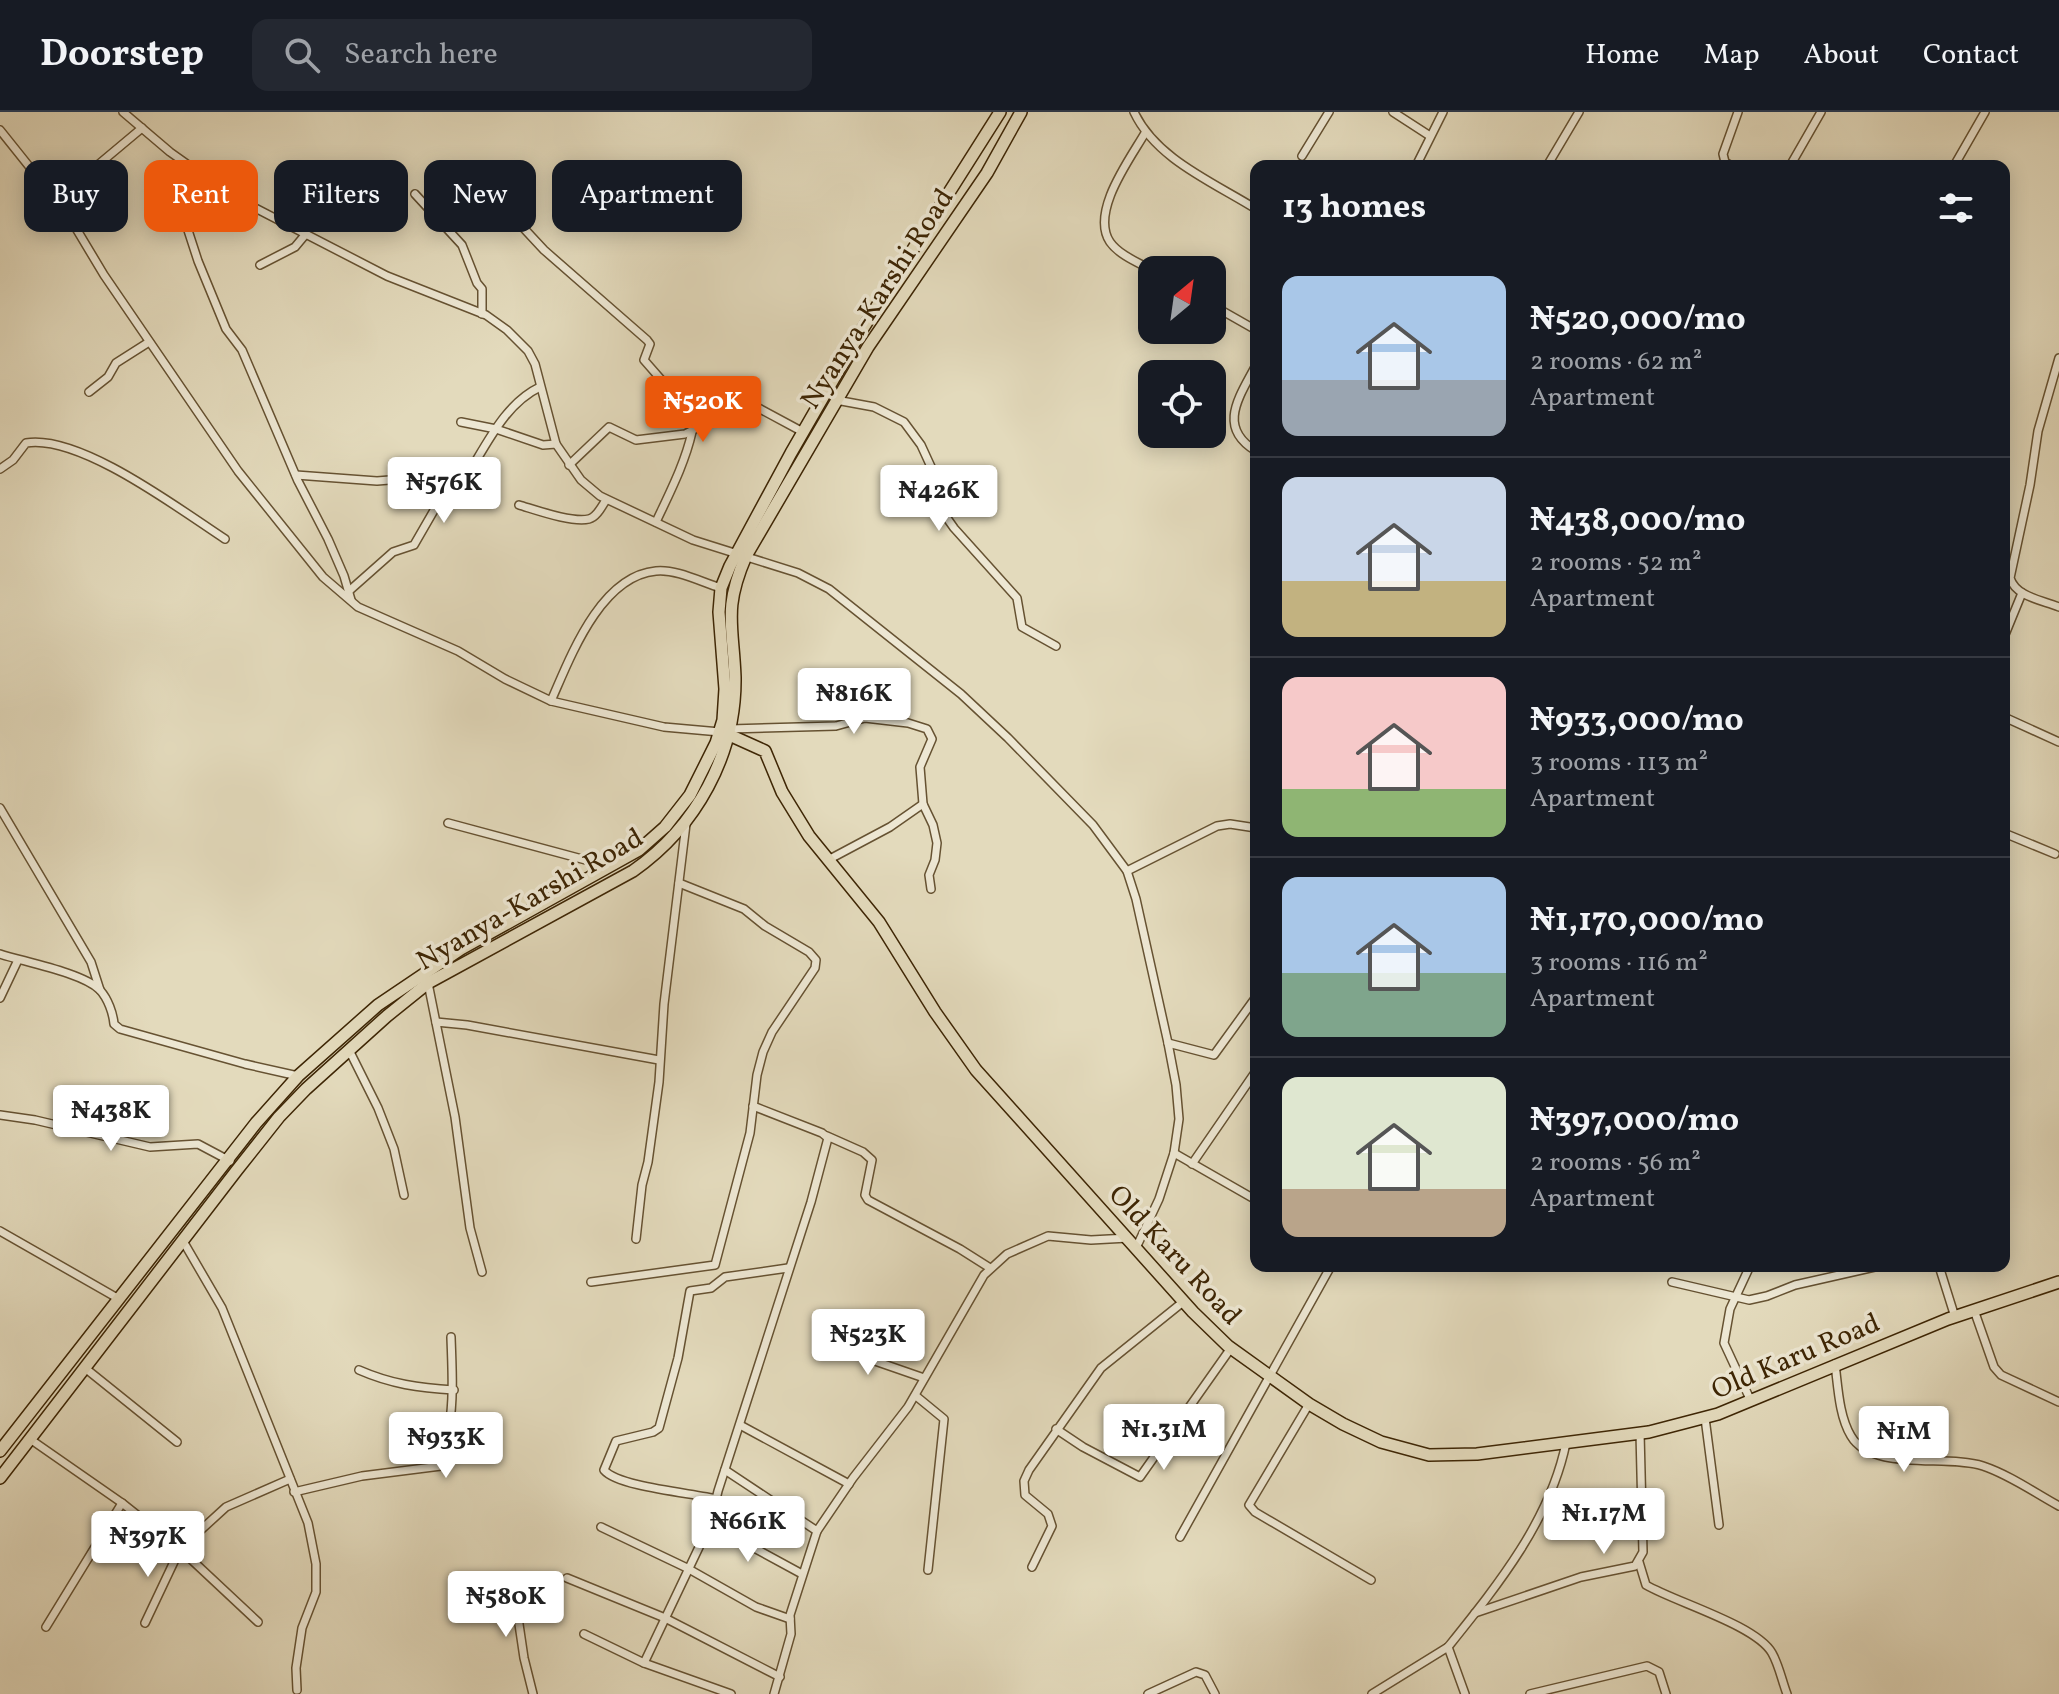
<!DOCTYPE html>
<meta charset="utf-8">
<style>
:root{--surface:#171b24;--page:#242831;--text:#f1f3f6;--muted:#9ea1a6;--line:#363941;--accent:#ea580c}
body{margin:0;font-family:Vollkorn,serif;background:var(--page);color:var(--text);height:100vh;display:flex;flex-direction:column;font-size:30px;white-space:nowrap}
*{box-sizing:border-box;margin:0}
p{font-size:26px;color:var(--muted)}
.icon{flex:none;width:44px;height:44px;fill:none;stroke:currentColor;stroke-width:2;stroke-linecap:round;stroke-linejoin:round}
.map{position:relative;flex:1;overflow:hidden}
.details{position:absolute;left:1250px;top:48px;width:760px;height:1112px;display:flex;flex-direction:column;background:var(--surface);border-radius:16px;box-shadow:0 4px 20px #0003}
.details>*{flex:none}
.hud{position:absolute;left:24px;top:48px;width:760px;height:72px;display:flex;gap:16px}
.needle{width:52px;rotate:29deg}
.tools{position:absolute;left:1138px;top:144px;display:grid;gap:16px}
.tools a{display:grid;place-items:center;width:88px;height:88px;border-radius:16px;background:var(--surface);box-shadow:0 4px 20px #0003;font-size:40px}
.price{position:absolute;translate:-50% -68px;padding:0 18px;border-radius:8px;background:#fff;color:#222;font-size:26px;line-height:52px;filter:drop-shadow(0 2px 4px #0008)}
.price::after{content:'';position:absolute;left:50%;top:48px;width:24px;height:18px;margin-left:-12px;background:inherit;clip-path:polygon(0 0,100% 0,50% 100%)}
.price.current{background:var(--accent);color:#fff}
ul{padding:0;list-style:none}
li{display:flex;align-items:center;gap:24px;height:200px;padding:0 32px}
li+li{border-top:2px solid var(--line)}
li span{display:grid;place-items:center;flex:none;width:224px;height:160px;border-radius:16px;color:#555}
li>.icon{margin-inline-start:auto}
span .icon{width:96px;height:96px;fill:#fffc;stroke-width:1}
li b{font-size:34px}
h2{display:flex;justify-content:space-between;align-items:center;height:96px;padding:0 32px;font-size:34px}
.chip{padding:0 28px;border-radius:16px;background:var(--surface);box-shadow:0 4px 20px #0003;font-size:28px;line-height:72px}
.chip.current{background:var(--accent);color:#fff}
header{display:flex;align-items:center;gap:48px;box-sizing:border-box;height:112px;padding:0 40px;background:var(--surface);border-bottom:2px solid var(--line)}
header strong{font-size:38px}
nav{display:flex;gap:44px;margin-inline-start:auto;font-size:28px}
.search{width:560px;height:72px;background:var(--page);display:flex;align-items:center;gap:20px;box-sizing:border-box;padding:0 28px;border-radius:16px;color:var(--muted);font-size:30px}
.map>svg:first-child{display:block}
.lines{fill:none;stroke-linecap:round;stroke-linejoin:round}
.street-casing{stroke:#665232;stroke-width:10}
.primary-casing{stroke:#3d2504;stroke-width:14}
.street{stroke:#ede7d3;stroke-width:7}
.primary{stroke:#e3dabc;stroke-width:11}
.labels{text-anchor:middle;stroke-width:7;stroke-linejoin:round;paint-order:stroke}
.street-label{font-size:28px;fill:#3d2504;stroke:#ede7d3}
</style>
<header>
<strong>Doorstep</strong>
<div class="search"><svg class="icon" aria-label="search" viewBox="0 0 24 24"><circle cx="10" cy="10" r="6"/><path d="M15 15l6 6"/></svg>Search here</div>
<nav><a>Home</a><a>Map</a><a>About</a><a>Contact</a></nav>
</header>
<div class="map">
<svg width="2059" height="1582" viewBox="0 0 2059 1582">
<rect width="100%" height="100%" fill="#e3dabc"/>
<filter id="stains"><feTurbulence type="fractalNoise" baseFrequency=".0025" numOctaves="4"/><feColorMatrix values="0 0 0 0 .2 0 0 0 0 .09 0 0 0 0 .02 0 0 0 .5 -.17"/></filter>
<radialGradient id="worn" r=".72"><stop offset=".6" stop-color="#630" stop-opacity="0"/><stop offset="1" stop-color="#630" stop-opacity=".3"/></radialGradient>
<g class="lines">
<defs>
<g id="street">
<polyline points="123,0 170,40 232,84 387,164 486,203 507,218 528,239 535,252 556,332 581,368 600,384 693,428 798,461 829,477 961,582 1008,626 1093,713 1127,759 1136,787 1168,931 1176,973 1179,1007 1174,1041 1159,1087 1136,1136"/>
<path d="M1134,0C1156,47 1213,70 1256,97"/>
<polyline points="1393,0 1430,24"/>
<polyline points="0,18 68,103 104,163 238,359 323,465 358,495 458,539 505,567 551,589 664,615 720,620"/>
<path d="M1145,21C1130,47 1090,100 1110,130C1119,143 1139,151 1152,158"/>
<polyline points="1302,44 1329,0"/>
<polyline points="1416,54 1443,0"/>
<polyline points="1547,54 1579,0"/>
<polyline points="1732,54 1725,50 1723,42 1738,0"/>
<polyline points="1790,54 1821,0"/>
<polyline points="1954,54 1985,0"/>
<polyline points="196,58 188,74 184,106 198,149 226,217 242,238 298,369 328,427 344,464 351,488"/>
<polyline points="415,82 462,133 477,171 482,177 482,202"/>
<polyline points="56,88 142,16"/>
<polyline points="434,102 461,76 485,86 517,109 544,138 647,228 650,232 644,248 665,272 680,279 694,291 708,312"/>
<polyline points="260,153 295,135 305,123"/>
<polyline points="1212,193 1256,218"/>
<path d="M2059,246L2038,319L2030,373L2010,466C2016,485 2042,488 2059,495"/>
<path d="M1256,253C1240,284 1216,315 1256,339"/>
<polyline points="89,280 108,265 116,251 149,230"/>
<polyline points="836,288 874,295 904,310 921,333 932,357 942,399 954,416 1017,486 1022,515 1056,534"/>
<polyline points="461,310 496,317 543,333 556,332"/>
<polyline points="569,353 609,315 636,328 685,322 730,299 751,292 803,320"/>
<path d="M0,357L13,348L26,331C80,322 179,397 225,427"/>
<path d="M296,363L377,369L402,367L452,382L461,373C484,339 502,293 540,275"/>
<path d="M519,393C536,398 572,411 589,407C597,405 602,394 606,388"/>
<path d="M656,410C670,380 685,351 692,320"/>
<polyline points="349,479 393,440 414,433 444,381"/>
<polyline points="2004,525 2022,481"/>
<path d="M551,589C570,546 600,464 656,459C677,457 701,470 721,476"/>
<polyline points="2004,605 2059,630"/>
<polyline points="730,617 836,614 865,606 908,611 927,617 932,627 920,655 923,692 933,713 937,731 935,748 929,763 931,777"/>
<polyline points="0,696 91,850 100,878"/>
<polyline points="448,711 608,754"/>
<polyline points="2004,721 2055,742"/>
<polyline points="828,748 890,715 923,692"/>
<polyline points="1127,759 1217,714 1230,712 1256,716"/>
<path d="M0,842C25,850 83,861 100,878C108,887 113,901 114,912L120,917L245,952L298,964"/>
<polyline points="428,871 455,1005 470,1116 482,1160"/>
<polyline points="0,886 18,848"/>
<polyline points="436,910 467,913 659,948"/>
<polyline points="1168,931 1214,943 1256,885"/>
<polyline points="349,938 378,996 394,1037 404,1083"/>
<polyline points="0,1003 35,1008 150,1035 198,1032 230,1049"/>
<polyline points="827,1024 863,1040 872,1048 865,1083 868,1088 960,1137 990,1156"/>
<polyline points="1174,1041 1256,1088"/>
<polyline points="1192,1052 1256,959"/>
<polyline points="0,1119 119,1187"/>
<polyline points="636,1127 642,1073 648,1050 659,970 664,892 686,712"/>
<polyline points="183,1129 222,1196 308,1411 316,1452 316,1480 302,1516 296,1556 297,1578"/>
<polyline points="1939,1154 1955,1205"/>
<polyline points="591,1170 715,1153 750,1021 757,963 763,940 772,920 815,856 816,848 809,840 765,814 744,797 679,771"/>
<polyline points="1672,1170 1749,1188 1767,1184 1795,1173 1879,1154"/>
<polyline points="1974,1198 1994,1255 2001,1263 2059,1290"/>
<polyline points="823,1231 924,1266"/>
<path d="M1835,1252C1838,1275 1839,1304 1851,1324C1872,1360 1947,1342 1983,1354C2010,1363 2035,1381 2059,1394"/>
<polyline points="85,1256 177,1330"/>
<path d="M359,1258C391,1272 419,1276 454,1278"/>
<polyline points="916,1284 944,1307 928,1458"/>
<polyline points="1750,1287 1724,1231 1730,1197 1750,1154"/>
<polyline points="1309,1292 1249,1393 1255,1400 1371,1468"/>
<polyline points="1705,1306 1719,1413"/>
<polyline points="740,1313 849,1372"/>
<polyline points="1056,1317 1083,1335 1140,1365 1231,1236"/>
<polyline points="30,1327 122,1391 180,1437 258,1510"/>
<polyline points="725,1358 817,1419"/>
<path d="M294,1380L362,1364L441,1354C441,1340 447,1330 449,1316C454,1285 452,1256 451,1225"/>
<path d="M717,1387C692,1381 618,1375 604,1358L616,1329L653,1320L659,1316L678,1246L690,1179L711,1176L725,1165L788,1156"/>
<polyline points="710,1412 802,1462"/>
<polyline points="601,1415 687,1456 756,1495 790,1507"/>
<polyline points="1180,1425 1331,1154"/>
<path d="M1639,1450L1646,1473C1675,1490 1756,1513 1772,1541C1779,1553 1782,1569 1787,1582"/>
<polyline points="1032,1455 1052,1414 1048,1402 1025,1383 1024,1369 1029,1358 1101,1256 1183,1190"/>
<polyline points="512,1465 524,1546 533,1582"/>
<polyline points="567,1466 665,1506 780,1565"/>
<polyline points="1475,1501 1581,1465 1635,1454 1643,1440 1640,1321"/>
<polyline points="145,1511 180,1437 226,1395 290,1367"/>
<polyline points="46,1515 122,1391"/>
<polyline points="584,1522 644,1551 731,1582"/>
<polyline points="644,1551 710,1412 718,1379 811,1090 828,1026 822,1021 753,994"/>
<polyline points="774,1582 791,1522 790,1503 817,1419 853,1366 908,1295 984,1163 1007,1142 1048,1124 1091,1128 1128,1126"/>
<polyline points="1148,1582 1196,1560 1205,1563 1215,1582"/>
<polyline points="1372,1582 1448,1535"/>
<path d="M1465,1582L1448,1535C1497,1474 1550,1409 1566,1331"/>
<polyline points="1530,1582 1647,1554 1659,1560 1666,1582"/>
</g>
<g id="primary">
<polyline points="725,621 765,639 782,680 809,724 879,810 935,900 976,958 1193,1200 1228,1234 1309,1292 1343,1312 1381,1330 1429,1343 1477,1342 1649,1320 1718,1302 1948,1207 2059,1170"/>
<polyline points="0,1339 256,1011 298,964 378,893 461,837 639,738 665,715 690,683 716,631 723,608 725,577 719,500 721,476 730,454 791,341 860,221 1000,0"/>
<path d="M0,1366L237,1058L279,1005L306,977L387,904L428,871L633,759C696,715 736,643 735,565C733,513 723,497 746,444L868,235L987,61L1021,0"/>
</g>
</defs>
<use href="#street" class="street-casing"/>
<use href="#primary" class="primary-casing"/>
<use href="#street" class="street"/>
<use href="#primary" class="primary"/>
</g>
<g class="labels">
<g class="street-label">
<text transform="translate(876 186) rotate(-57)" y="10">Nyanya-Karshi Road</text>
<text transform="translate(529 786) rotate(-30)" y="10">Nyanya-Karshi Road</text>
<text transform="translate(1176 1142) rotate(47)" y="10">Old Karu Road</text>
<text transform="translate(1795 1243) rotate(-23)" y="10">Old Karu Road</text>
</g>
</g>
<rect width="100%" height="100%" filter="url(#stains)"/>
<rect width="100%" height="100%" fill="url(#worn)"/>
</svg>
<div class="tools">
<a><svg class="needle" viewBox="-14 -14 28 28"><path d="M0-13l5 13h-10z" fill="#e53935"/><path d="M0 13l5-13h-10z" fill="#9ea1a6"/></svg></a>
<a><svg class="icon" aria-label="locate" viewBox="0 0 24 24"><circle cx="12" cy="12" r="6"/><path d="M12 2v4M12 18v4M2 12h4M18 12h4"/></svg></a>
</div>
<b class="price current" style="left:703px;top:332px">₦520K</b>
<b class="price" style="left:444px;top:413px">₦576K</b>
<b class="price" style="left:939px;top:421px">₦426K</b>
<b class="price" style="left:854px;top:624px">₦816K</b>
<b class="price" style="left:111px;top:1041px">₦438K</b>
<b class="price" style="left:868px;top:1265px">₦523K</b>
<b class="price" style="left:1164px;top:1360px">₦1.31M</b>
<b class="price" style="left:1904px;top:1362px">₦1M</b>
<b class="price" style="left:446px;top:1368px">₦933K</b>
<b class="price" style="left:1604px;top:1444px">₦1.17M</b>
<b class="price" style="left:748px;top:1452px">₦661K</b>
<b class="price" style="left:148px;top:1467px">₦397K</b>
<b class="price" style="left:506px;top:1527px">₦580K</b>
<div class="hud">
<a class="chip">Buy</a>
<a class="chip current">Rent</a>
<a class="chip">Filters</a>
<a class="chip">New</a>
<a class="chip">Apartment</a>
</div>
<section class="details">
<h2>13 homes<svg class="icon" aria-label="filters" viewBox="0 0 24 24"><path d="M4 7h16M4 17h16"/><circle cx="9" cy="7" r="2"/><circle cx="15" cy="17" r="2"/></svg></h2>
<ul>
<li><span style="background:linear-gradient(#a9c7e8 65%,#9aa5b1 0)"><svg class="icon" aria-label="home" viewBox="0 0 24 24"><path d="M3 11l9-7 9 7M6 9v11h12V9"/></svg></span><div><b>₦520,000/mo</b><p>2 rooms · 62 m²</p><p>Apartment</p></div></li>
<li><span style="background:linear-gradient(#c9d6e8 65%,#c2b280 0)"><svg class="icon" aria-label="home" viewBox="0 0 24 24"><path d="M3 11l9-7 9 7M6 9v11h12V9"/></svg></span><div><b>₦438,000/mo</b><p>2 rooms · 52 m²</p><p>Apartment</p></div></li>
<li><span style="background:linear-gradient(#f6c9c9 70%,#8fb573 0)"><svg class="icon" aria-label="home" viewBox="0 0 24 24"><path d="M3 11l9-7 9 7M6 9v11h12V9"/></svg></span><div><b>₦933,000/mo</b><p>3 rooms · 113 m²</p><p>Apartment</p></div></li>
<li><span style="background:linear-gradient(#a9c7e8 60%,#7fa58c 0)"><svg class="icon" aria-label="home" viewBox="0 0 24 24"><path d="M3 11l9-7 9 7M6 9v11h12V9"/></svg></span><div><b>₦1,170,000/mo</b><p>3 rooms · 116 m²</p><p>Apartment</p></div></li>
<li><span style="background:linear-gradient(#dfe7d0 70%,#b9a48a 0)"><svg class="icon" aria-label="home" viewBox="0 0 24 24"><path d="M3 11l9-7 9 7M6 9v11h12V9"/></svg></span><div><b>₦397,000/mo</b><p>2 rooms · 56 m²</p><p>Apartment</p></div></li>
</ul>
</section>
</div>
